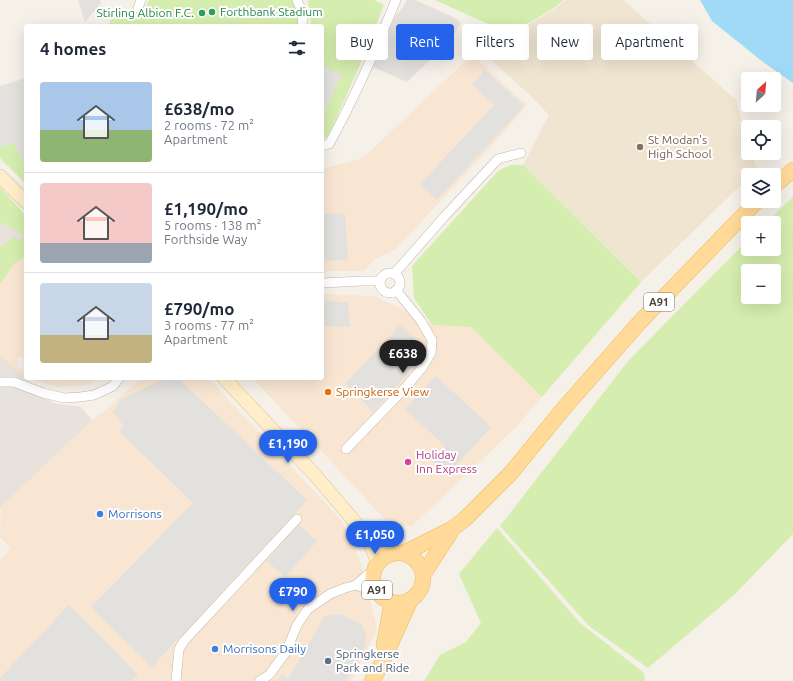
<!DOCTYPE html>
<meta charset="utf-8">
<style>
:root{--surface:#fff;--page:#f6f6f7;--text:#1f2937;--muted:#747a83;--line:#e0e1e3;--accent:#2563eb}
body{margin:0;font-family:Ubuntu,sans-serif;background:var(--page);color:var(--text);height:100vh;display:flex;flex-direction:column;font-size:15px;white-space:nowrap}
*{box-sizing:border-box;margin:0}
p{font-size:13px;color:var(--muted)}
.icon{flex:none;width:22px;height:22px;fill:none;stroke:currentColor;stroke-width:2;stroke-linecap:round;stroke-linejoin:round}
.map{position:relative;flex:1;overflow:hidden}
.panel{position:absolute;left:24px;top:24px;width:300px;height:356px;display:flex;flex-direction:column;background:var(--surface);border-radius:4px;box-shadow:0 4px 16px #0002}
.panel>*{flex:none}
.banner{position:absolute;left:336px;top:24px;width:380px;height:36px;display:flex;gap:8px}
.needle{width:26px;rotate:26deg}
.tools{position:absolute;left:741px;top:72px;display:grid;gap:8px}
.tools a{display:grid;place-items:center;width:40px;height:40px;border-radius:4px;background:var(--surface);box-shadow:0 4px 16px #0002;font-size:20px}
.price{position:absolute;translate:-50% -34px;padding:0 9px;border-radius:14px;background:var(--accent);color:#fff;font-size:13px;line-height:26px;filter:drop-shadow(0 1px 2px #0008)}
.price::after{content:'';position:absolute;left:50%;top:24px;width:12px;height:9px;margin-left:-6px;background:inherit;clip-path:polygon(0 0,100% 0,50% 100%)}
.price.selected{background:#222;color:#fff}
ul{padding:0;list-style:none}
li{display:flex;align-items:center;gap:12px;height:100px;padding:0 16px}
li+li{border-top:1px solid var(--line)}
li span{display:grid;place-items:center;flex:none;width:112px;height:80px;border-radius:4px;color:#555}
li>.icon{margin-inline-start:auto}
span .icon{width:48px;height:48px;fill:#fffc;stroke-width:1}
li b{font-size:17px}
h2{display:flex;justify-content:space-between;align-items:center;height:48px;padding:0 16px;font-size:17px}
.chip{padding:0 14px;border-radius:4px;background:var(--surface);box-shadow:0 4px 16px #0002;font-size:14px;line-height:36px}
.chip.selected{background:var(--accent);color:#fff}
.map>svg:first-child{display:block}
.commercial{fill:#f8e6d2}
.industrial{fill:#e8e2dd}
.education{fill:#f0e5d1}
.green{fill:#d5edae;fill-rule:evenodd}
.parking{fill:#e3e1dd}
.water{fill:#a0daf6}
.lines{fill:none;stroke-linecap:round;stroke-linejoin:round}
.street-casing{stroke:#c2b8aa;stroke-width:10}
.secondary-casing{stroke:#d9c295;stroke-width:14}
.primary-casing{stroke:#eeb85e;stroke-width:16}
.street{stroke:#fff;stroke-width:9}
.secondary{stroke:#ffeec9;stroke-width:13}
.primary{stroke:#ffda98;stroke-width:15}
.leisure-dot{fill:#2e9e5b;stroke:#fff;stroke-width:1.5}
.education-dot{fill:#8d6e63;stroke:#fff;stroke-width:1.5}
.food-dot{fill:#e8710a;stroke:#fff;stroke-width:1.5}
.hotel-dot{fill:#d1479c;stroke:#fff;stroke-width:1.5}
.shop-dot{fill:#3f7fe0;stroke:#fff;stroke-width:1.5}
.service-dot{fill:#5c6f8a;stroke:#fff;stroke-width:1.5}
.labels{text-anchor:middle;stroke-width:4;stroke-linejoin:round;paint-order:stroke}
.shield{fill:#fff;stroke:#807a72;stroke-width:1}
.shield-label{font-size:11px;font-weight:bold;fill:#4a4136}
.leisure-label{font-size:12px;fill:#27864d;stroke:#fff;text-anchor:start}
.education-label{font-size:12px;fill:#785e54;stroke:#fff;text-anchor:start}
.food-label{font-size:12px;fill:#c56008;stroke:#fff;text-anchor:start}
.hotel-label{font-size:12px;fill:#b23c85;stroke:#fff;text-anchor:start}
.shop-label{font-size:12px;fill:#366cbe;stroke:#fff;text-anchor:start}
.service-label{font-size:12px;fill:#4e5e75;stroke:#fff;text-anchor:start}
</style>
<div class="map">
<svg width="793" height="681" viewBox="0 0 793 681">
<rect width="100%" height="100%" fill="#f5f0e8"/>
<g class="commercial">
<polygon points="472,55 527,105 497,140 395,250 376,258 364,271 322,271 322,169 363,158"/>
<polygon points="26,256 26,359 18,357 17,367 26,371 26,378 9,373 0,368 0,283 3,280 14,264"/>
<polygon points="322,294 373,296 400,308 432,325 471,327 542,397 514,429 412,526 390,525 300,428 252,378 322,378"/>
<polygon points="26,378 48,378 57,381 61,378 101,378 85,385 59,387"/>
<polygon points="143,378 208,378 341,520 359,557 377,629 351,681 0,681 0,560 10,548 0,537 1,507 92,420 102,413 128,390"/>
</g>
<g class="industrial">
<polygon points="0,199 26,226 26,237 0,263"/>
<polygon points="0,355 53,403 81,407 92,420 0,508"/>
</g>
<polygon class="education" points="566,0 623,0 680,50 736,100 748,140 748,153 752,153 757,169 751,175 748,175 748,178 641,282 523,165 549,115 531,96 480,50 498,46 519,30 555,9"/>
<g class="green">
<polygon points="149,0 292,0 299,14 301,26 108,26 116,9 140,20"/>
<polygon points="308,0 374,0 384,5 356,74 328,137 322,139 322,117 341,75 322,65 322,26 311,26"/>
<polygon points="435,0 564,0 554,8 510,34"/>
<polygon points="14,143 26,169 26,184 0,158 0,147"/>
<polygon points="510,165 523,165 641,282 542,397 471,327 432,325 414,298 412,266 498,171"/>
<polygon points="0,187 26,216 26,256 14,264 3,280 0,283 0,247 14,237 19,240 24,235 0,222"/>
<path d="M793,197V534L735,594L648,668L589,626L500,526L629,360L748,240V249H774V223H766ZM748,271H774V297H748Z"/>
<polygon points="497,528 580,623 644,673 645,681 424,681 440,655 466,642 481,623 459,574"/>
</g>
<g class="parking">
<polygon points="78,0 100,0 101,3 85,22"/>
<polygon points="407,0 415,0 453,17 459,21 460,24 454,35 429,61 407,82 373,67 395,17 403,7"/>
<polygon points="322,65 342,74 322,117"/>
<polygon points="485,70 524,106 437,200 420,184 494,105 472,84"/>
<polygon points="26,78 26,169 14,143 0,147 0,86"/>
<polygon points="322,213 345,214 348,260 322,261"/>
<polygon points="322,300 348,303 350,327 322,326"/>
<polygon points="400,325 421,344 414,366 373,412 346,383"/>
<polygon points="436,376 491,427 447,475 432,460 445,446 405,409"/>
<polygon points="166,378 178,378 307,500 152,667 91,607 193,503 119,431 124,426 113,412 120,400"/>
<polygon points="299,525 317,541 285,577 267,561"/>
<polygon points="69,605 138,675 132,681 0,681 0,678"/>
<polygon points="340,614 351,619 362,625 366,634 365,647 346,681 276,681 282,675 288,679 325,616"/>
</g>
<polygon class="water" points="700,0 793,0 793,83 763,62 712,21"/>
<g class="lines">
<defs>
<g id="street">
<polyline points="297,0 303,14 302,26"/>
<polyline points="138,8 141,0"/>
<path d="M322,146L329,144C355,98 376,49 396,0"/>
<circle cx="390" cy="283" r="10"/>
<polyline points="394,274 444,217 498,159 521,153"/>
<polyline points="322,283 362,281 380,281"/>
<polyline points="0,382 14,382 43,393 64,398 80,397 94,395 107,389 113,386 119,378"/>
<polyline points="346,449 404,389 422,368 431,353 432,340 421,321 396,290"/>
<polyline points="356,585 378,593"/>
<polyline points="176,681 179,649 184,641 297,519"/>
<polyline points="259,681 269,675 286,652 297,625 308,609 330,594 345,588 356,585 375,568"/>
</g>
<g id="secondary">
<polyline points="0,176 26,202"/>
<polyline points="224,378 315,475 367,536 395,553"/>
<polyline points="367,536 378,563"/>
</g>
<g id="primary">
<polyline points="774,186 793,170"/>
<circle cx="398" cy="578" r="25"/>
<polyline points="404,553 452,529 465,519 511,473 564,408 639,323 757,201"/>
<polyline points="423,575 452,530"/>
<polyline points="384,645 392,602"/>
<polyline points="372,681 380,667 411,599"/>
</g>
</defs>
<use href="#street" class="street-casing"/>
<use href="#secondary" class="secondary-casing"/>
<use href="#primary" class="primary-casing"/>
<use href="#street" class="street"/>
<use href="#secondary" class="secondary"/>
<use href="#primary" class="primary"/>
</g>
<g class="leisure-dot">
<circle cx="212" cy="12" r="4"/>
<circle cx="202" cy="13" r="4"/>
</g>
<circle class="education-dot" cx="640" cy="147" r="4"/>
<circle class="food-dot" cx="328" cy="392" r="4"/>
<circle class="hotel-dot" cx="408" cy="462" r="4"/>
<g class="shop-dot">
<circle cx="100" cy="514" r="4"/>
<circle cx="215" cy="649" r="4"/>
</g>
<circle class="service-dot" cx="328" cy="661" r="4"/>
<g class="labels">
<g class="shield">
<rect x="644" y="293" width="30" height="18" rx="3"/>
<rect x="362" y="581" width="30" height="18" rx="3"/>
</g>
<g class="shield-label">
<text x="659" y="306">A91</text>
<text x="377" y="594">A91</text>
</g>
<g class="leisure-label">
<text x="220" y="16">Forthbank Stadium</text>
<text x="194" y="17" text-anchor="end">Stirling Albion F.C.</text>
</g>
<g class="education-label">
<text x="648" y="144">St Modan's<tspan x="648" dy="14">High School</tspan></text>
</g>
<g class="food-label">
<text x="336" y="396">Springkerse View</text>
</g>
<g class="hotel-label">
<text x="416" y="459">Holiday<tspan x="416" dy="14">Inn Express</tspan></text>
</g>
<g class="shop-label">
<text x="108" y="518">Morrisons</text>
<text x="223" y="653">Morrisons Daily</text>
</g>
<g class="service-label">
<text x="336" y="658">Springkerse<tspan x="336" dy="14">Park and Ride</tspan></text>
</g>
</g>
</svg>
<div class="tools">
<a><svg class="needle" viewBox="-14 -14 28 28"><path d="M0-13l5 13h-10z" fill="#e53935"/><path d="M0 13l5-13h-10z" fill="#747a83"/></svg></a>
<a><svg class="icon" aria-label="locate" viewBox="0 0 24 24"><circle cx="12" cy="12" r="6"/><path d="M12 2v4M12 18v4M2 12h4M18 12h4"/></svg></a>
<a><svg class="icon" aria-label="layers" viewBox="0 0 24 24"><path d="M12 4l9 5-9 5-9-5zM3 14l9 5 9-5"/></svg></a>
<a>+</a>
<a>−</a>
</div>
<b class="price selected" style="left:403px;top:374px">£638</b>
<b class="price" style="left:288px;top:464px">£1,190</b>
<b class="price" style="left:375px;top:555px">£1,050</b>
<b class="price" style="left:293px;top:612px">£790</b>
<div class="banner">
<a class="chip">Buy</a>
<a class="chip selected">Rent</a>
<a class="chip">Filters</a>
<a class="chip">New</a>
<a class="chip">Apartment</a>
</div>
<section class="panel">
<h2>4 homes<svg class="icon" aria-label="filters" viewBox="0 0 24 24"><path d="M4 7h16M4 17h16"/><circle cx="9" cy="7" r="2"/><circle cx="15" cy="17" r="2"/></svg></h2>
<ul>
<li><span style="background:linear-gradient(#a9c7e8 60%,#8fb573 0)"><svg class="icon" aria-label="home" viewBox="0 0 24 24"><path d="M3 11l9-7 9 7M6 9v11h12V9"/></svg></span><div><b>£638/mo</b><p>2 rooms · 72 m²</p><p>Apartment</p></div></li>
<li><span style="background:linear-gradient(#f6c9c9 75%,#9aa5b1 0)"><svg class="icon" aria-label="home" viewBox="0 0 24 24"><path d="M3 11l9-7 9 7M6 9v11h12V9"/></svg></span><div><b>£1,190/mo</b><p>5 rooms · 138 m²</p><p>Forthside Way</p></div></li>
<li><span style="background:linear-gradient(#c9d6e8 65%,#c2b280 0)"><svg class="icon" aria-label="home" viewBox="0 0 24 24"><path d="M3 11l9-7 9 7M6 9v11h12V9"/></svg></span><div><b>£790/mo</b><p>3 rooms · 77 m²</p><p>Apartment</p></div></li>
</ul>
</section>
</div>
